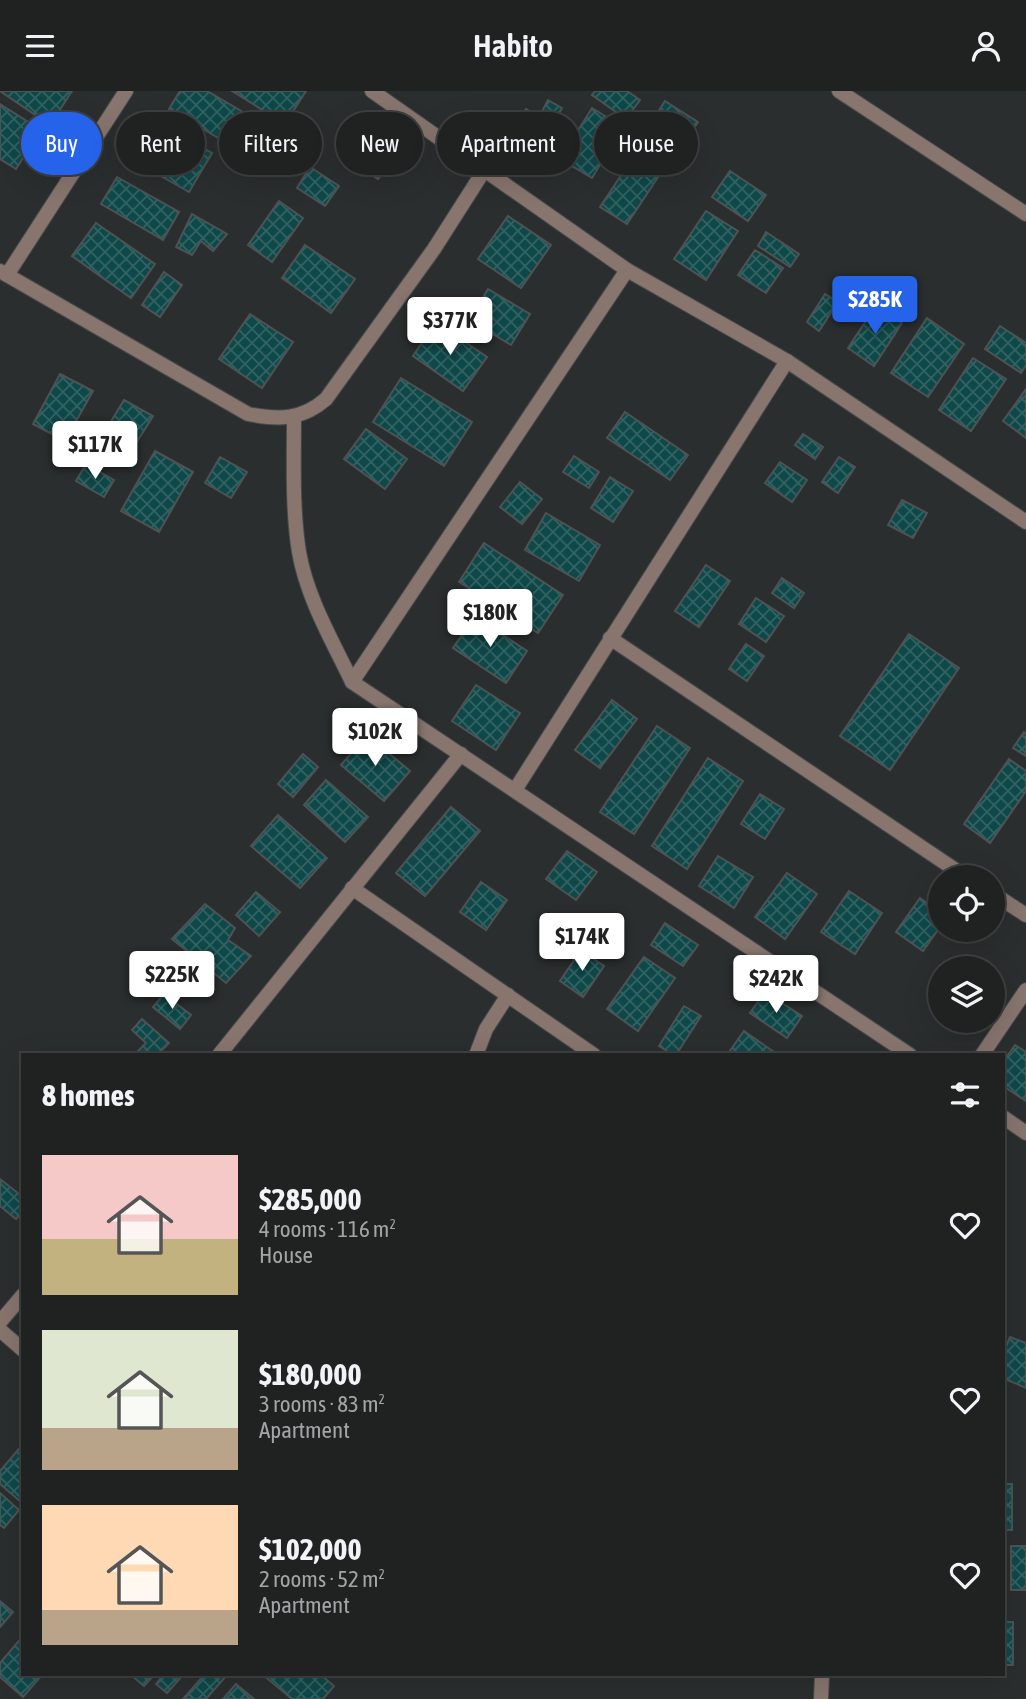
<!DOCTYPE html>
<meta charset="utf-8">
<style>
:root{--surface:#202222;--page:#2d2f2f;--text:#f1f3f6;--muted:#a2a4a5;--line:#3d3f40;--accent:#2563eb}
body{margin:0;font-family:"Asap Condensed",sans-serif;background:var(--page);color:var(--text);height:100vh;display:flex;flex-direction:column;font-size:26px;white-space:nowrap}
*{box-sizing:border-box;margin:0}
p{font-size:23px;color:var(--muted)}
.icon{flex:none;width:38px;height:38px;fill:none;stroke:currentColor;stroke-width:2;stroke-linecap:round;stroke-linejoin:round}
.map{position:relative;flex:1;overflow:hidden}
.panel{position:absolute;left:21px;top:962px;width:984px;height:623px;display:flex;flex-direction:column;background:var(--surface);border-radius:0px;box-shadow:0 7px 28px #0002,0 0 0 2px var(--line)}
.panel>*{flex:none}
.top-card{position:absolute;left:21px;top:21px;width:985px;height:63px;display:flex;gap:14px}
.controls{position:absolute;left:928px;top:774px;display:grid;gap:14px}
.controls a{display:grid;place-items:center;width:77px;height:77px;border-radius:50%;background:var(--surface);box-shadow:0 7px 28px #0002,0 0 0 2px var(--line);font-size:35px}
.price{position:absolute;translate:-50% -60px;padding:0 16px;border-radius:7px;background:#fff;color:#222;font-size:23px;line-height:46px;filter:drop-shadow(0 2px 4px #0008)}
.price::after{content:'';position:absolute;left:50%;top:42px;width:21px;height:16px;margin-left:-10px;background:inherit;clip-path:polygon(0 0,100% 0,50% 100%)}
.price.on{background:var(--accent);color:#fff}
ul{padding:0;list-style:none}
li{display:flex;align-items:center;gap:21px;height:175px;padding:0 21px}
li span{display:grid;place-items:center;flex:none;width:196px;height:140px;border-radius:0px;color:#555}
li>.icon{margin-inline-start:auto}
span .icon{width:84px;height:84px;fill:#fffc;stroke-width:1}
li b{font-size:30px}
h2{display:flex;justify-content:space-between;align-items:center;height:84px;padding:0 21px;font-size:30px}
.chip{padding:0 24px;border-radius:32px;background:var(--surface);box-shadow:0 7px 28px #0002,0 0 0 2px var(--line);font-size:24px;line-height:63px}
.chip.on{background:var(--accent);color:#fff}
header{display:flex;justify-content:space-between;align-items:center;height:91px;padding:0 21px;background:var(--surface);font-size:32px;font-weight:600}
.map>svg:first-child{display:block}
.building{fill:url(#building-cross-hatch);stroke:#4f5252;stroke-width:2}
.lines{fill:none;stroke-linecap:round;stroke-linejoin:round}
.minor-casing{stroke:#484b4b;stroke-width:16}
.tertiary-casing{stroke:#484b4b;stroke-width:16}
.minor{stroke:#87756e;stroke-width:14}
.tertiary{stroke:#87756e;stroke-width:14}
</style>
<header><svg class="icon" aria-label="menu" viewBox="0 0 24 24"><path d="M4 6h16M4 12h16M4 18h16"/></svg>Habito<svg class="icon" aria-label="person" viewBox="0 0 24 24"><circle cx="12" cy="8" r="4"/><path d="M4 21q1-7 8-7t8 7"/></svg></header>
<div class="map">
<svg width="1026" height="1608" viewBox="0 0 1026 1608">
<defs>
<pattern id="building-cross-hatch" width="8" height="8" patternUnits="userSpaceOnUse" patternTransform="scale(1.75)"><rect width="8" height="8" fill="#0f4849"/><path d="M0 0l8 8M0 8l8-8" fill="none" stroke="#326263"/></pattern>
</defs>
<rect width="100%" height="100%" fill="#2b2e2e"/>
<g class="building">
<polygon points="0,0 72,0 50,34"/>
<polygon points="180,0 207,0 243,21 225,51 169,18"/>
<polygon points="232,0 306,0 285,33"/>
<polygon points="595,0 627,0 640,9 626,28 592,4"/>
<polygon points="548,9 562,17 543,49 517,35 526,18 539,26"/>
<polygon points="665,10 698,31 681,57 648,37"/>
<polygon points="0,13 41,39 16,78 0,68"/>
<polygon points="592,17 623,36 592,87 560,68"/>
<polygon points="370,28 403,50 378,88 345,66"/>
<polygon points="159,32 212,62 189,101 136,71"/>
<polygon points="646,47 672,65 627,133 600,116"/>
<polygon points="310,76 339,95 325,115 297,97"/>
<polygon points="730,80 766,104 748,130 712,106"/>
<polygon points="117,86 179,121 163,149 101,113"/>
<polygon points="279,110 303,127 272,171 248,154"/>
<polygon points="706,120 738,140 706,189 674,168"/>
<polygon points="192,123 227,143 213,160 201,150 192,164 176,156"/>
<polygon points="508,125 551,154 521,197 478,168"/>
<polygon points="96,132 155,173 131,207 72,165"/>
<polygon points="766,141 799,163 790,176 758,155"/>
<polygon points="305,154 355,188 331,222 282,187"/>
<polygon points="755,159 783,177 766,202 738,184"/>
<polygon points="164,181 182,194 160,226 142,214"/>
<polygon points="488,198 530,223 511,254 469,229"/>
<polygon points="825,203 838,211 819,240 807,231"/>
<polygon points="876,215 902,232 874,275 848,257"/>
<polygon points="250,223 293,251 262,297 219,268"/>
<polygon points="927,227 964,253 928,306 891,282"/>
<polygon points="436,231 487,266 463,300 413,265"/>
<polygon points="1000,235 1026,252 1026,274 1021,282 985,258"/>
<polygon points="973,267 1006,288 971,340 939,319"/>
<polygon points="60,283 93,300 65,350 33,333"/>
<polygon points="401,287 472,331 444,375 373,331"/>
<polygon points="1026,298 1026,347 1003,330"/>
<polygon points="124,309 153,325 135,354 107,337"/>
<polygon points="625,321 688,364 670,389 607,347"/>
<polygon points="366,338 407,368 385,398 344,368"/>
<polygon points="803,343 823,356 815,368 795,354"/>
<polygon points="155,360 193,381 159,441 121,420"/>
<polygon points="574,365 599,381 589,397 563,381"/>
<polygon points="220,366 247,381 231,407 205,392"/>
<polygon points="839,366 855,376 838,402 822,391"/>
<polygon points="780,371 807,389 792,411 765,392"/>
<polygon points="86,373 114,389 104,406 76,390"/>
<polygon points="610,386 633,400 613,431 591,417"/>
<polygon points="520,391 542,408 522,433 500,416"/>
<polygon points="902,409 927,422 913,447 888,434"/>
<polygon points="546,422 600,454 579,490 525,459"/>
<polygon points="484,452 563,504 538,542 459,491"/>
<polygon points="706,474 730,490 699,536 675,520"/>
<polygon points="782,487 804,502 794,517 772,502"/>
<polygon points="756,507 784,525 766,551 739,533"/>
<polygon points="475,525 527,560 506,592 453,557"/>
<polygon points="909,543 959,577 890,679 840,645"/>
<polygon points="746,553 764,565 747,590 729,578"/>
<polygon points="476,594 520,622 496,659 452,630"/>
<polygon points="612,609 637,628 600,677 575,659"/>
<polygon points="657,635 690,657 634,743 600,721"/>
<polygon points="1024,641 1026,643 1026,665 1013,657"/>
<polygon points="367,644 410,680 384,710 341,674"/>
<polygon points="303,663 318,676 293,706 278,693"/>
<polygon points="708,667 743,690 687,778 652,755"/>
<polygon points="1009,668 1026,680 1026,700 990,752 964,733"/>
<polygon points="326,689 368,726 345,751 304,714"/>
<polygon points="760,703 784,718 765,748 741,733"/>
<polygon points="451,716 480,740 425,805 396,782"/>
<polygon points="278,724 327,767 300,797 251,755"/>
<polygon points="567,760 597,781 576,809 546,788"/>
<polygon points="718,765 753,786 734,817 699,795"/>
<polygon points="787,782 817,803 785,848 755,826"/>
<polygon points="481,791 507,809 486,839 460,821"/>
<polygon points="849,800 882,822 855,863 821,841"/>
<polygon points="256,801 280,821 259,845 236,824"/>
<polygon points="920,807 940,821 940,836 923,860 896,841"/>
<polygon points="205,813 235,837 228,849 251,865 226,892 172,848"/>
<polygon points="665,832 698,854 683,875 651,854"/>
<polygon points="581,859 604,875 583,906 560,890"/>
<polygon points="644,866 675,887 638,940 607,918"/>
<polygon points="765,901 802,925 787,947 750,922"/>
<polygon points="164,903 191,924 180,938 153,916"/>
<polygon points="684,915 701,925 676,964 673,964 659,955"/>
<polygon points="142,928 169,952 157,964 134,964 146,952 132,939"/>
<polygon points="744,940 774,961 772,964 727,964"/>
<polygon points="1015,954 1026,961 1026,1010 1003,995 1003,971"/>
<polygon points="0,1088 23,1106 23,1120 16,1128 0,1115"/>
<polygon points="1010,1246 1026,1252 1026,1297 1003,1287 1003,1263"/>
<polygon points="23,1353 23,1411 22,1412 0,1393 0,1380"/>
<rect x="1003" y="1393" width="9" height="46"/>
<polygon points="0,1402 19,1419 4,1437 0,1434"/>
<rect x="1011" y="1455" width="15" height="44"/>
<polygon points="0,1510 13,1521 0,1536"/>
<rect x="1003" y="1531" width="10" height="43"/>
<polygon points="23,1545 23,1584 42,1584 23,1606 0,1586 0,1572"/>
<polygon points="131,1584 154,1584 144,1595"/>
<polygon points="163,1584 183,1584 167,1602 156,1593"/>
<polygon points="204,1584 227,1584 206,1608 183,1608"/>
<polygon points="263,1584 321,1584 334,1595 323,1608 292,1608"/>
<polygon points="236,1593 254,1608 223,1608"/>
</g>
<g class="lines">
<defs>
<g id="minor">
<polyline points="372,0 627,179 787,270 1026,431"/>
<path d="M0,180L248,323C279,329 302,329 326,308L434,158L485,78"/>
<polyline points="7,184 126,0"/>
<path d="M294,325C294,370 292,417 299,461C307,507 332,549 352,591L910,964"/>
<polyline points="610,547 966,786"/>
<polyline points="352,591 627,179"/>
<polyline points="515,699 787,270"/>
<polyline points="352,797 594,964"/>
<polyline points="992,802 1026,824"/>
<polyline points="219,964 461,663"/>
<polyline points="476,964 486,938 508,904"/>
<polyline points="982,964 1026,899"/>
<polyline points="1003,1026 1026,1042"/>
<polyline points="0,1231 23,1204"/>
<polyline points="0,1239 23,1259"/>
<polyline points="821,1608 822,1584"/>
</g>
<polyline id="tertiary" points="839,0 1026,123"/>
</defs>
<use href="#minor" class="minor-casing"/>
<use href="#tertiary" class="tertiary-casing"/>
<use href="#minor" class="minor"/>
<use href="#tertiary" class="tertiary"/>
</g>
</svg>
<div class="controls">
<a><svg class="icon" aria-label="locate" viewBox="0 0 24 24"><circle cx="12" cy="12" r="6"/><path d="M12 2v4M12 18v4M2 12h4M18 12h4"/></svg></a>
<a><svg class="icon" aria-label="layers" viewBox="0 0 24 24"><path d="M12 4l9 5-9 5-9-5zM3 14l9 5 9-5"/></svg></a>
</div>
<b class="price on" style="left:875px;top:245px">$285K</b>
<b class="price" style="left:450px;top:266px">$377K</b>
<b class="price" style="left:95px;top:390px">$117K</b>
<b class="price" style="left:490px;top:558px">$180K</b>
<b class="price" style="left:375px;top:677px">$102K</b>
<b class="price" style="left:582px;top:882px">$174K</b>
<b class="price" style="left:172px;top:920px">$225K</b>
<b class="price" style="left:776px;top:924px">$242K</b>
<div class="top-card">
<a class="chip on">Buy</a>
<a class="chip">Rent</a>
<a class="chip">Filters</a>
<a class="chip">New</a>
<a class="chip">Apartment</a>
<a class="chip">House</a>
</div>
<section class="panel">
<h2>8 homes<svg class="icon" aria-label="filters" viewBox="0 0 24 24"><path d="M4 7h16M4 17h16"/><circle cx="9" cy="7" r="2"/><circle cx="15" cy="17" r="2"/></svg></h2>
<ul>
<li><span style="background:linear-gradient(#f6c9c9 60%,#c2b280 0)"><svg class="icon" aria-label="home" viewBox="0 0 24 24"><path d="M3 11l9-7 9 7M6 9v11h12V9"/></svg></span><div><b>$285,000</b><p>4 rooms · 116 m²</p><p>House</p></div><svg class="icon" aria-label="heart" viewBox="0 0 24 24"><path d="M12 20l-8-8c-3-5 5-10 8-4 3-6 11-1 8 4z"/></svg></li>
<li><span style="background:linear-gradient(#dfe7d0 70%,#b9a48a 0)"><svg class="icon" aria-label="home" viewBox="0 0 24 24"><path d="M3 11l9-7 9 7M6 9v11h12V9"/></svg></span><div><b>$180,000</b><p>3 rooms · 83 m²</p><p>Apartment</p></div><svg class="icon" aria-label="heart" viewBox="0 0 24 24"><path d="M12 20l-8-8c-3-5 5-10 8-4 3-6 11-1 8 4z"/></svg></li>
<li><span style="background:linear-gradient(#ffd9b3 75%,#b9a48a 0)"><svg class="icon" aria-label="home" viewBox="0 0 24 24"><path d="M3 11l9-7 9 7M6 9v11h12V9"/></svg></span><div><b>$102,000</b><p>2 rooms · 52 m²</p><p>Apartment</p></div><svg class="icon" aria-label="heart" viewBox="0 0 24 24"><path d="M12 20l-8-8c-3-5 5-10 8-4 3-6 11-1 8 4z"/></svg></li>
</ul>
</section>
</div>
